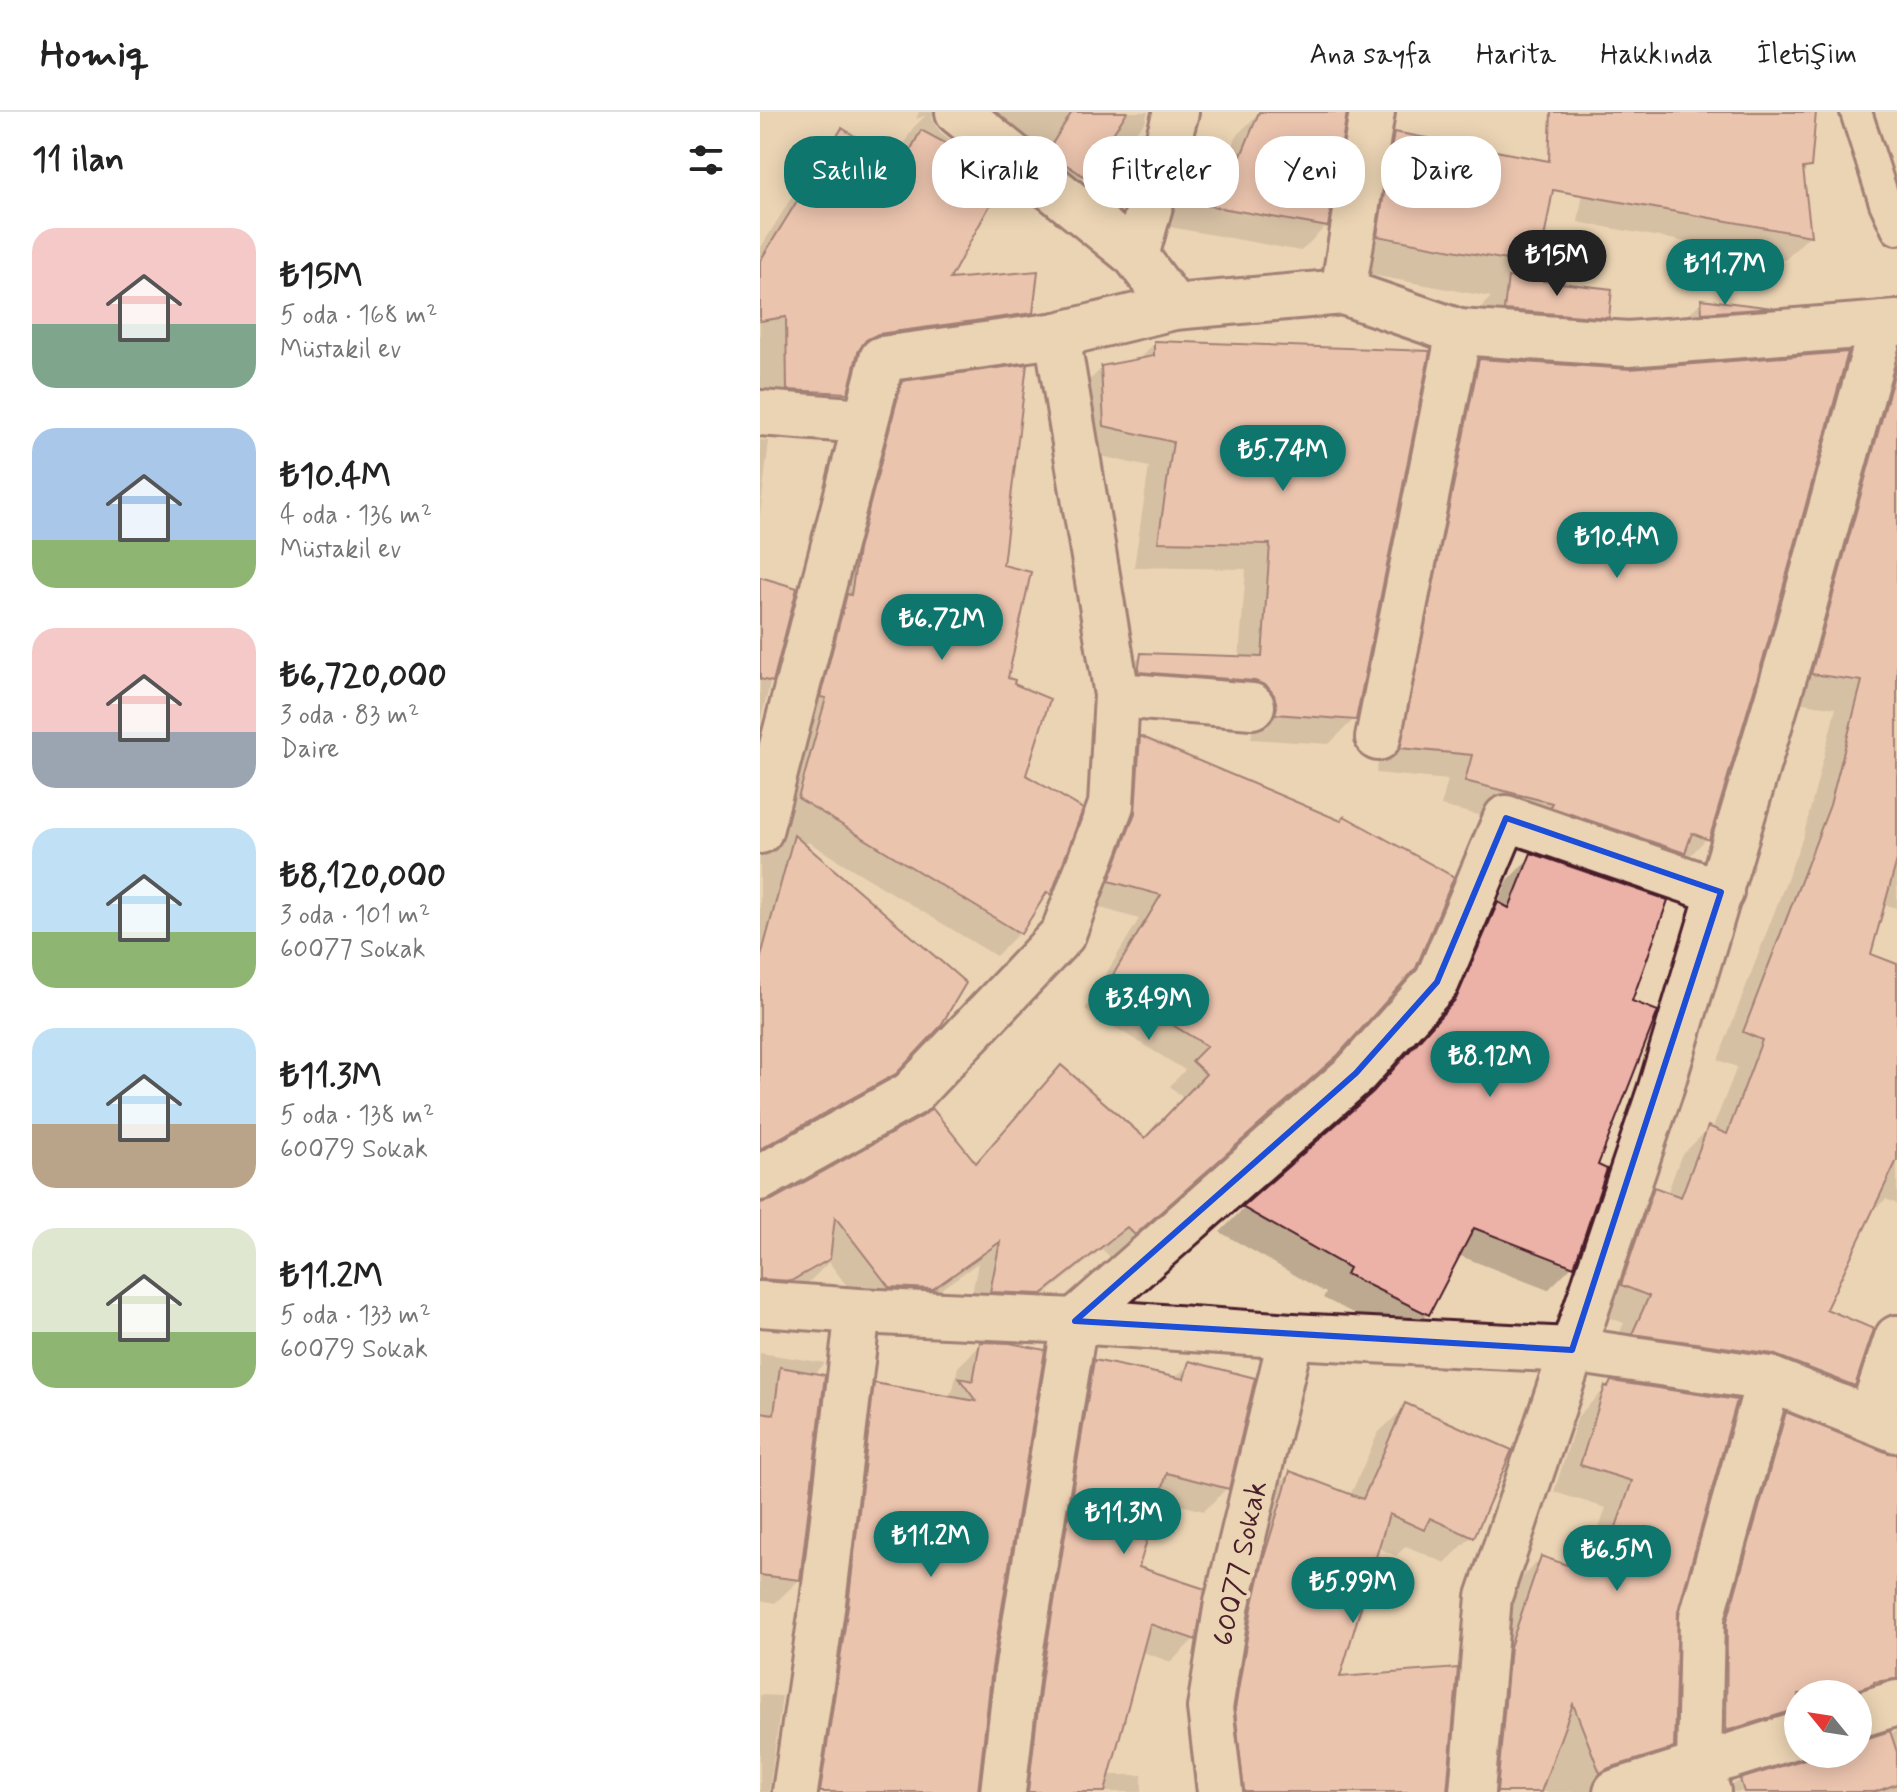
<!DOCTYPE html>
<html lang="tr">
<meta charset="utf-8">
<style>
:root{--surface:#fff;--page:#f6f6f6;--text:#222;--muted:#767676;--line:#e0e0e0;--accent:#0f766e}
body{margin:0;font-family:Mynerve,sans-serif;background:var(--page);color:var(--text);height:100vh;display:flex;flex-direction:column;font-size:30px;white-space:nowrap}
*{box-sizing:border-box;margin:0}
p{font-size:26px;color:var(--muted)}
.icon{flex:none;width:44px;height:44px;fill:none;stroke:currentColor;stroke-width:2;stroke-linecap:round;stroke-linejoin:round}
.map{position:relative;flex:1;overflow:hidden}
.side{display:flex;flex-direction:column;background:var(--surface);width:760px}
.side>*{flex:none}
.top-card{position:absolute;left:24px;top:24px;width:760px;height:72px;display:flex;gap:16px}
.needle{width:52px;rotate:300deg}
.buttons{position:absolute;left:1024px;top:1568px;display:grid;gap:16px}
.buttons a{display:grid;place-items:center;width:88px;height:88px;border-radius:50%;background:var(--surface);box-shadow:0 4px 20px #0003;font-size:40px}
.price{position:absolute;translate:-50% -68px;padding:0 18px;border-radius:28px;background:var(--accent);color:#fff;font-size:26px;line-height:52px;filter:drop-shadow(0 2px 4px #0008)}
.price::after{content:'';position:absolute;left:50%;top:48px;width:24px;height:18px;margin-left:-12px;background:inherit;clip-path:polygon(0 0,100% 0,50% 100%)}
.price.active{background:#222;color:#fff}
ul{padding:0;list-style:none}
li{display:flex;align-items:center;gap:24px;height:200px;padding:0 32px}
li span{display:grid;place-items:center;flex:none;width:224px;height:160px;border-radius:24px;color:#555}
li>.icon{margin-inline-start:auto}
span .icon{width:96px;height:96px;fill:#fffc;stroke-width:1}
li b{font-size:34px}
h2{display:flex;justify-content:space-between;align-items:center;height:96px;padding:0 32px;font-size:34px}
.tag{padding:0 28px;border-radius:32px;background:var(--surface);box-shadow:0 4px 20px #0003;font-size:28px;line-height:72px}
.tag.active{background:var(--accent);color:#fff}
header{display:flex;align-items:center;gap:48px;box-sizing:border-box;height:112px;padding:0 40px;background:var(--surface);border-bottom:2px solid var(--line)}
header strong{font-size:38px}
nav{display:flex;gap:44px;margin-inline-start:auto;font-size:28px}
main{display:flex;flex:1;min-height:0}
.map>svg:first-child{display:block}
.shadow{fill:#0003;fill-rule:evenodd}
.building{fill:#ecb2a7;stroke:#4a1f2b;stroke-width:2}
.lines{fill:none;stroke-linecap:round;stroke-linejoin:round}
.lane-casing{stroke:#4a1f2b;stroke-width:36}
.street-casing{stroke:#4a1f2b;stroke-width:50}
.secondary-casing{stroke:#4a1f2b;stroke-width:50}
.lane{stroke:#ebd4b4;stroke-width:30}
.street{stroke:#ebd4b4;stroke-width:44}
.secondary{stroke:#ebd4b4;stroke-width:44}
.marked{fill:none;stroke:#1d4ed8;stroke-width:6;stroke-linejoin:round}
.labels{text-anchor:middle;stroke-width:8;stroke-linejoin:round;paint-order:stroke}
.street-label{font-size:30px;fill:#4a1f2b;stroke:#ebd4b4}
</style>
<header>
<strong>Homiq</strong>
<nav><a>Ana sayfa</a><a>Harita</a><a>Hakkında</a><a>İletişim</a></nav>
</header>
<main>
<section class="side">
<h2>11 ilan<svg class="icon" aria-label="filters" viewBox="0 0 24 24"><path d="M4 7h16M4 17h16"/><circle cx="9" cy="7" r="2"/><circle cx="15" cy="17" r="2"/></svg></h2>
<ul>
<li><span style="background:linear-gradient(#f6c9c9 60%,#7fa58c 0)"><svg class="icon" aria-label="home" viewBox="0 0 24 24"><path d="M3 11l9-7 9 7M6 9v11h12V9"/></svg></span><div><b>₺15M</b><p>5 oda · 168 m²</p><p>Müstakil ev</p></div></li>
<li><span style="background:linear-gradient(#a9c7e8 70%,#8fb573 0)"><svg class="icon" aria-label="home" viewBox="0 0 24 24"><path d="M3 11l9-7 9 7M6 9v11h12V9"/></svg></span><div><b>₺10.4M</b><p>4 oda · 136 m²</p><p>Müstakil ev</p></div></li>
<li><span style="background:linear-gradient(#f6c9c9 65%,#9aa5b1 0)"><svg class="icon" aria-label="home" viewBox="0 0 24 24"><path d="M3 11l9-7 9 7M6 9v11h12V9"/></svg></span><div><b>₺6,720,000</b><p>3 oda · 83 m²</p><p>Daire</p></div></li>
<li><span style="background:linear-gradient(#bfe0f5 65%,#8fb573 0)"><svg class="icon" aria-label="home" viewBox="0 0 24 24"><path d="M3 11l9-7 9 7M6 9v11h12V9"/></svg></span><div><b>₺8,120,000</b><p>3 oda · 101 m²</p><p>60077 Sokak</p></div></li>
<li><span style="background:linear-gradient(#bfe0f5 60%,#b9a48a 0)"><svg class="icon" aria-label="home" viewBox="0 0 24 24"><path d="M3 11l9-7 9 7M6 9v11h12V9"/></svg></span><div><b>₺11.3M</b><p>5 oda · 138 m²</p><p>60079 Sokak</p></div></li>
<li><span style="background:linear-gradient(#dfe7d0 65%,#8fb573 0)"><svg class="icon" aria-label="home" viewBox="0 0 24 24"><path d="M3 11l9-7 9 7M6 9v11h12V9"/></svg></span><div><b>₺11.2M</b><p>5 oda · 133 m²</p><p>60079 Sokak</p></div></li>
</ul>
</section>
<div class="map">
<svg width="1137" height="1680" viewBox="0 0 1137 1680">
<rect width="100%" height="100%" fill="#ebd4b4"/>
<filter id="ink" filterUnits="userSpaceOnUse"><feTurbulence type="fractalNoise" baseFrequency=".0125" numOctaves="2"/><feDisplacementMap in="SourceGraphic" scale="16" xChannelSelector="R" yChannelSelector="G"/><feConvolveMatrix kernelMatrix="1 2 1 2 8 2 1 2 1" color-interpolation-filters="sRGB"/></filter>
<g filter="url(#ink)">
<g class="shadow">
<polygon points="159,0 388,0 385,10 357,39 344,33 323,64 295,92 185,8 172,3 173,9 180,20 241,69 186,169 271,200 248,224 95,245 86,280 62,303 0,301 0,137 58,42 82,18 134,51 152,17 166,3 156,7"/>
<polygon points="500,0 511,0 566,114 541,139 399,113 415,70 439,45 464,54 477,23"/>
<polygon points="916,0 1054,0 1049,54 1042,62 1049,124 1025,148 818,110 830,38"/>
<polygon points="635,23 777,153 762,169 847,205 822,230 720,222 724,192 731,185 584,158 600,57"/>
<polygon points="942,189 1009,197 986,220 917,214"/>
<polygon points="395,231 667,241 594,607 569,632 491,627 492,622 489,608 356,569 382,543 479,546 486,457 374,455 389,355 319,339 316,281 342,256 377,249"/>
<polygon points="1137,242 1137,796 1123,792 1109,843 1137,854 1137,1092 1126,1087 1118,1094 1114,1092 1064,1198 1093,1273 1066,1300 847,1248 864,1211 835,1200 868,1104 895,1077 907,1082 921,1044 948,1017 952,1018 977,955 958,948 1044,722 1076,596 1025,588 1115,264"/>
<polygon points="720,249 947,726 922,752 681,694 688,668 616,661 694,274"/>
<polygon points="143,271 241,455 246,568 263,664 320,698 289,782 274,797 260,820 236,844 48,730 45,735 134,961 110,985 0,1046 0,745 3,745 119,295"/>
<polygon points="0,328 9,329 0,403"/>
<polygon points="0,467 34,478 0,611"/>
<polygon points="380,627 577,942 552,967 350,1145 342,1137 257,1205 208,1203 218,1151 148,1200 105,1198 69,1150 43,1176 0,1191 0,1093 215,1052 278,979 301,956 385,1028 424,987 410,974 425,958 325,897 379,807 327,792 357,650"/>
<polygon points="772,743 869,890 835,1055 812,1154 788,1178 698,1143 667,1202 643,1226 563,1186 566,1181 460,1120 483,1097 603,991 672,913 714,816 737,794 748,768"/>
<polygon points="221,1232 230,1556 217,1680 42,1680 92,1296 115,1273 186,1286 193,1278 198,1255"/>
<polygon points="0,1241 65,1251 54,1263 39,1468 15,1491 0,1488"/>
<polygon points="334,1251 414,1267 430,1251 467,1376 444,1399 397,1387 376,1456 434,1527 411,1550 380,1539 348,1663 382,1663 382,1680 249,1680 311,1274"/>
<polygon points="845,1277 916,1498 912,1635 885,1662 830,1680 713,1680 723,1564 754,1473 781,1446 824,1461 846,1396 794,1380 818,1304"/>
<polygon points="646,1294 712,1424 685,1451 646,1434 636,1444 617,1435 578,1567 685,1680 456,1680 503,1388 530,1361 590,1384 618,1321"/>
<path d="M1026,1303L1127,1343L1137,1344V1680H964L972,1672L1036,1652L1035,1642L939,1645L941,1537L999,1330ZM1038,1582H1098L1135,1612V1620L1106,1629H1098V1642H1038Z"/>
<polygon points="0,1583 22,1584 9,1680 0,1680"/>
</g>
<g class="building">
<polygon points="312,0 367,0 325,65 287,40"/>
<polygon points="499,0 587,0 568,115 422,89 439,43 476,56"/>
<polygon points="791,0 1056,0 1051,55 1043,56 1051,124 793,78 779,154 617,124 634,20 789,49"/>
<polygon points="82,16 142,54 161,18 217,48 243,69 190,167 278,159 273,201 118,222 106,228 98,240 88,281 27,278 26,205 0,209 0,149"/>
<polygon points="748,165 852,177 849,206 744,198"/>
<polygon points="941,187 1013,196 942,201"/>
<polygon points="394,229 670,239 596,608 515,602 517,595 514,583 507,574 495,569 378,560 381,541 502,545 510,432 398,430 413,330 344,314 341,254 394,244"/>
<polygon points="1088,240 1007,534 949,728 932,721 925,741 790,695 792,691 705,669 712,643 640,636 719,247 870,257"/>
<polygon points="267,252 243,453 271,460 248,566 255,568 254,572 290,587 266,663 323,697 291,783 287,780 261,822 38,686 66,586 60,585 87,482 91,483 98,438 142,269"/>
<polygon points="1137,252 1137,748 1111,842 1137,852 1137,1048 1066,1197 1114,1217 1095,1274 1013,1242 872,1222 889,1184 861,1173 894,1075 921,1085 948,1014 967,1022 1002,928 983,920 1070,693 1102,569 1051,562"/>
<polygon points="0,465 37,476 13,570 0,567"/>
<polygon points="380,624 581,709 584,704 694,765 656,856 578,943 375,1123 367,1115 282,1182 230,1180 240,1130 173,1177 129,1175 75,1105 70,1147 31,1169 0,1167 0,1091 12,1088 163,1004 172,996 216,1051 301,953 385,1026 446,962 432,949 447,934 347,873 401,783 349,769 375,701"/>
<polygon points="34,723 206,871 180,915 136,962 0,1037 0,848"/>
<polygon points="771,741 908,788 872,889 898,899 838,1053 847,1057 814,1155 714,1116 669,1203 586,1162 589,1156 482,1095 613,980 696,887 738,790 749,796"/>
<polygon points="220,1230 250,1231 285,1238 232,1556 218,1680 60,1680 88,1494 114,1271 216,1289 199,1266 213,1269"/>
<polygon points="334,1248 424,1267 429,1249 495,1266 469,1377 407,1361 379,1455 445,1477 436,1528 390,1512 345,1680 268,1680 282,1563"/>
<polygon points="20,1255 65,1263 40,1468 0,1463 0,1300 14,1302"/>
<polygon points="851,1269 977,1288 918,1499 914,1636 849,1656 840,1661 813,1592 781,1680 737,1680 750,1535 781,1444 839,1464 872,1369 820,1353 845,1274 848,1275"/>
<polygon points="645,1291 752,1338 714,1426 670,1406 664,1418 629,1402 580,1565 698,1556 687,1680 484,1680 475,1597 492,1496 504,1445 530,1359 603,1387"/>
<polygon points="1026,1300 1128,1341 1137,1342 1137,1567 1114,1570 1114,1572 1086,1582 1038,1582 1038,1599 1031,1599 966,1619 967,1509"/>
<polygon points="1130,1619 1137,1640 1137,1672 1115,1680 984,1680 980,1667 1045,1647 1053,1642 1098,1642 1098,1627 1105,1627"/>
</g>
<g class="lines">
<defs>
<polyline id="lane" points="1096,0 1125,91 1137,117"/>
<g id="street">
<polyline points="198,0 376,144 414,195"/>
<polyline points="376,144 416,0"/>
<polyline points="583,180 612,0"/>
<polyline points="0,301 105,309"/>
<polyline points="357,583 492,594"/>
<polyline points="618,626 699,220"/>
<polyline points="0,719 122,247 297,223 414,195 583,180 699,220 868,232 1137,211"/>
<polyline points="0,1066 151,982 303,822 351,693 357,583 297,223"/>
<polyline points="1110,1307 1137,1226"/>
<polyline points="35,1680 63,1490 98,1199"/>
<polyline points="243,1680 257,1560 315,1209 596,961 677,870 746,706 961,780"/>
<polyline points="460,1680 450,1596 467,1491 531,1224"/>
<polyline points="712,1680 729,1485 900,979 1031,541 1122,212"/>
<polyline points="948,1680 939,1655 942,1505 1009,1267"/>
</g>
<g id="secondary">
<polyline points="0,1192 98,1199 315,1209 531,1224 812,1238 1009,1267 1137,1318"/>
<polyline points="1098,1603 1137,1591"/>
<polyline points="856,1680 1038,1623"/>
</g>
</defs>
<use href="#lane" class="lane-casing"/>
<use href="#street" class="street-casing"/>
<use href="#secondary" class="secondary-casing"/>
<use href="#lane" class="lane"/>
<use href="#street" class="street"/>
<use href="#secondary" class="secondary"/>
</g>
</g>
<path d="M0 0H1137V1680H0ZM746,706L961,780L812,1238L315,1209L596,961L677,870Z" fill="#ebd4b4" fill-opacity=".55" fill-rule="evenodd"/>
<path class="marked" d="M746,706L961,780L812,1238L315,1209L596,961L677,870Z"/>
<g class="labels">
<g class="street-label">
<text transform="translate(479 1451) rotate(-78)" y="10">60077 Sokak</text>
</g>
</g>
</svg>
<div class="buttons">
<a><svg class="needle" viewBox="-14 -14 28 28"><path d="M0-13l5 13h-10z" fill="#e53935"/><path d="M0 13l5-13h-10z" fill="#767676"/></svg></a>
</div>
<b class="price active" style="left:797px;top:186px">₺15M</b>
<b class="price" style="left:965px;top:195px">₺11.7M</b>
<b class="price" style="left:523px;top:381px">₺5.74M</b>
<b class="price" style="left:857px;top:468px">₺10.4M</b>
<b class="price" style="left:182px;top:550px">₺6.72M</b>
<b class="price" style="left:389px;top:930px">₺3.49M</b>
<b class="price" style="left:730px;top:987px">₺8.12M</b>
<b class="price" style="left:364px;top:1444px">₺11.3M</b>
<b class="price" style="left:171px;top:1467px">₺11.2M</b>
<b class="price" style="left:857px;top:1481px">₺6.5M</b>
<b class="price" style="left:593px;top:1513px">₺5.99M</b>
<div class="top-card">
<a class="tag active">Satılık</a>
<a class="tag">Kiralık</a>
<a class="tag">Filtreler</a>
<a class="tag">Yeni</a>
<a class="tag">Daire</a>
</div>
</div>
</main>
